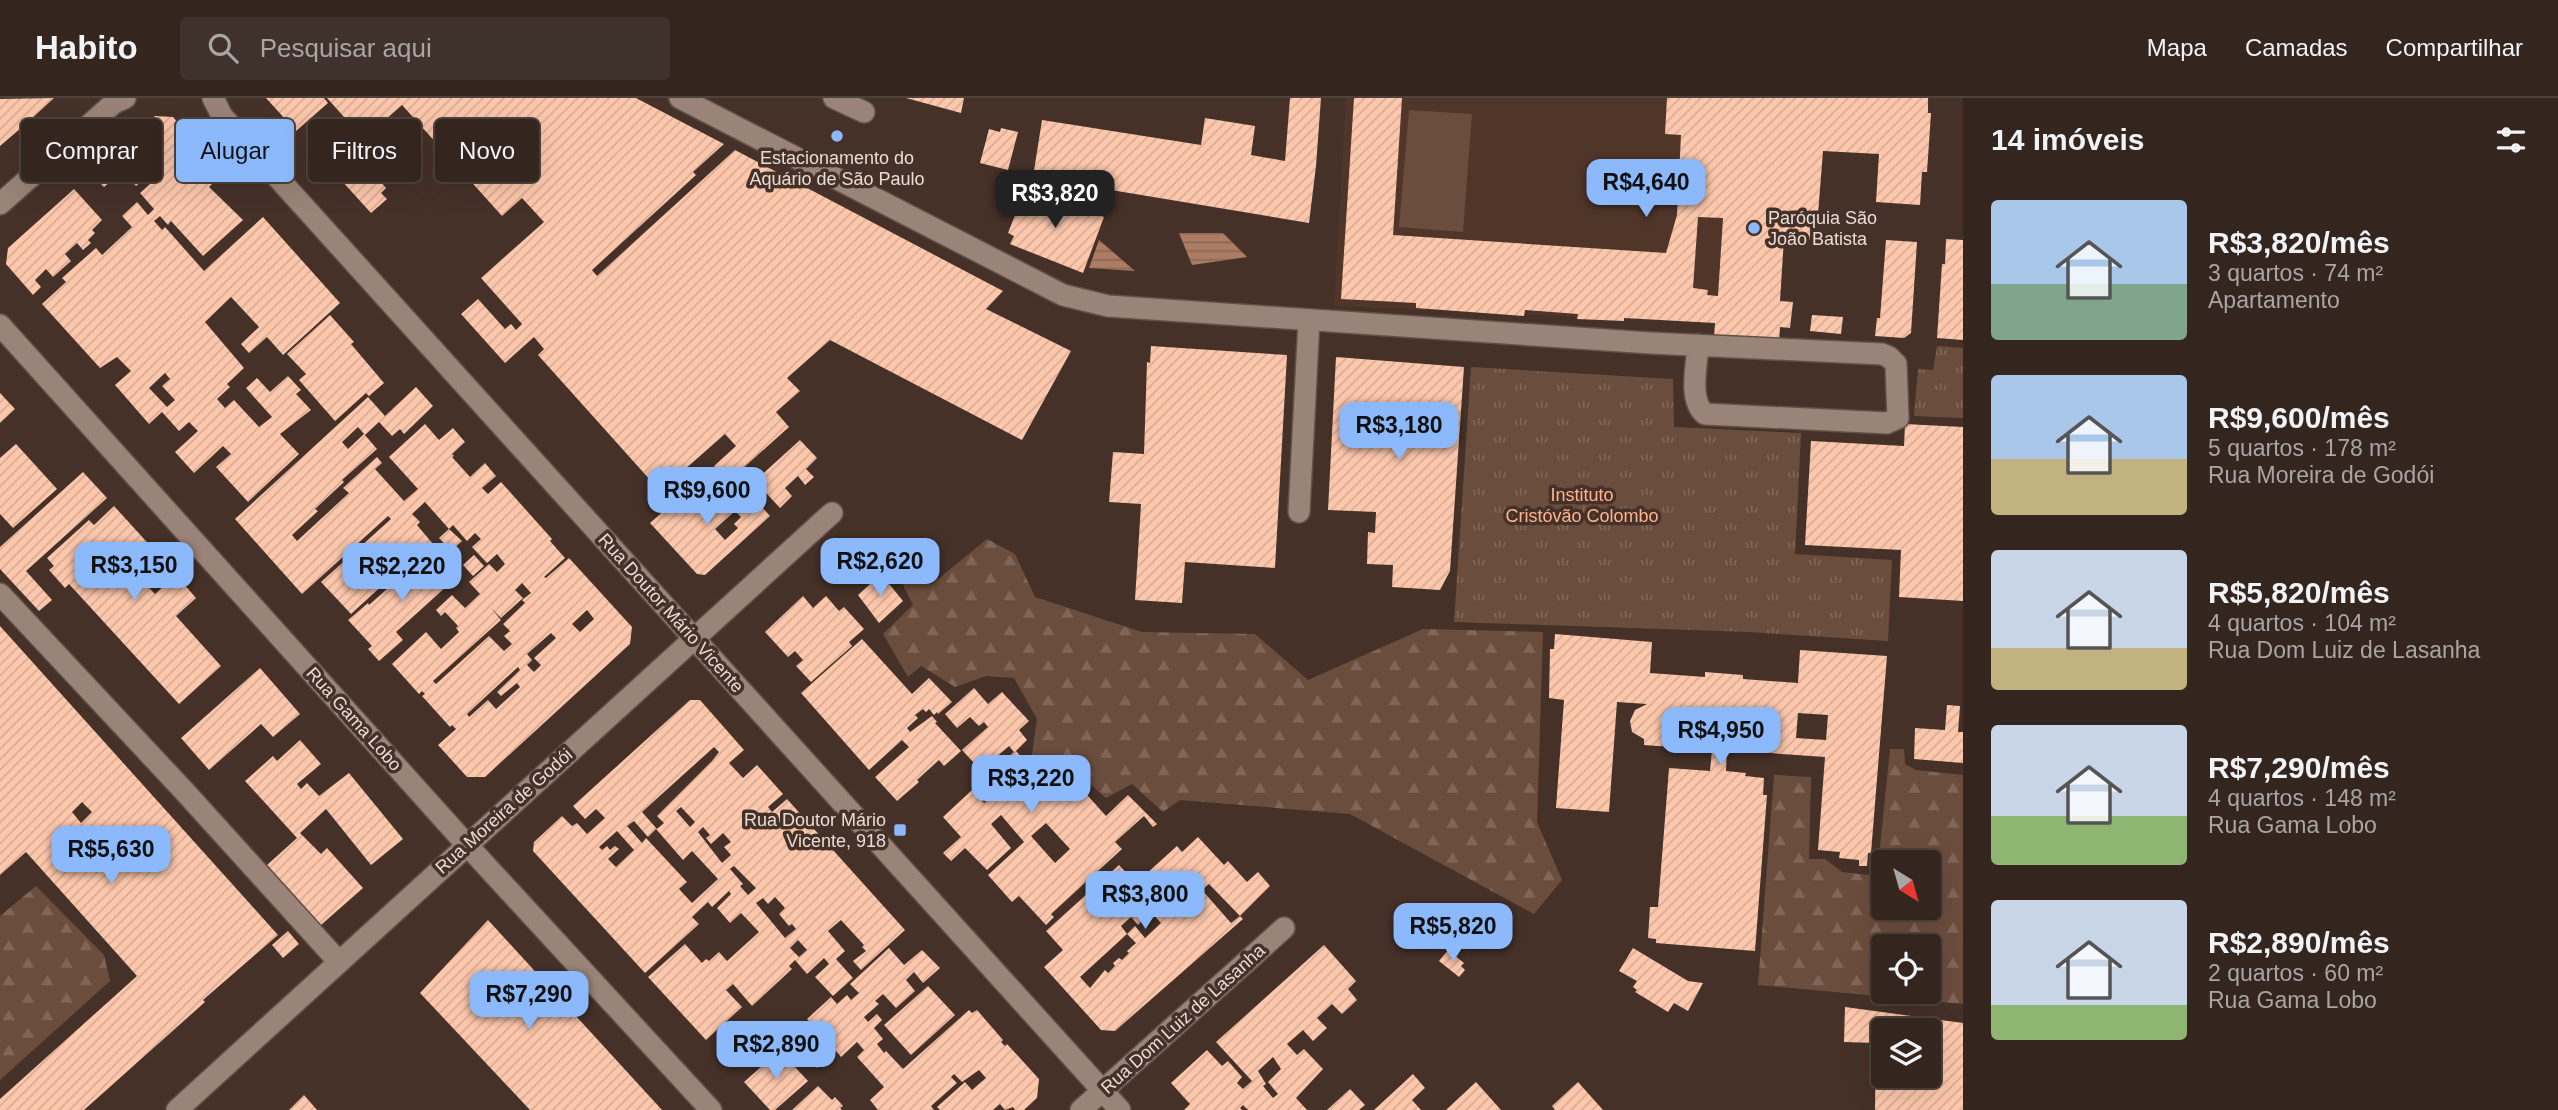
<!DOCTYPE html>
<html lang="pt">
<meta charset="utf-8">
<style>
:root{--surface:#34251e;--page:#3f312b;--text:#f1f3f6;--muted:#a9a5a4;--line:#4e423c;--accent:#8cb9fc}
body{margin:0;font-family:Helvetica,sans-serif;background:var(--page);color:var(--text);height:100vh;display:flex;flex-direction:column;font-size:26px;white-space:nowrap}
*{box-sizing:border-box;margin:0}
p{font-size:23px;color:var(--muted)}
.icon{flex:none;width:38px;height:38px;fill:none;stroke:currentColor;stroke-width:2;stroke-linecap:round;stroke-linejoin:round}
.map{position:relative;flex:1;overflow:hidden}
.drawer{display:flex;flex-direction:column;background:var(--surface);width:595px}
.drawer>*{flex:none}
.banner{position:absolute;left:21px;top:21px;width:665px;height:63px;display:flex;gap:14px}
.needle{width:46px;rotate:143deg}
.controls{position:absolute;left:1871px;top:752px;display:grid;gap:14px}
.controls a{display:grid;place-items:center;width:70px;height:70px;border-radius:7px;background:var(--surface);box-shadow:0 7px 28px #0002,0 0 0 2px var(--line);font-size:35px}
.price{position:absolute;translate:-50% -60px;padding:0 16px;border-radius:14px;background:var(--accent);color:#111;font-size:23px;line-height:46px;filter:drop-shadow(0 2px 4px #0008)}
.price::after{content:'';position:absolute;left:50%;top:42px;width:21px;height:16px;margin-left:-10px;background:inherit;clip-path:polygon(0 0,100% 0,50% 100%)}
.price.on{background:#222;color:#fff}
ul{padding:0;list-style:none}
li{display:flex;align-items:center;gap:21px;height:175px;padding:0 28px}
li span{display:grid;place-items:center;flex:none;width:196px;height:140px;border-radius:7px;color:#555}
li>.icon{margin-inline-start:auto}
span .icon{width:84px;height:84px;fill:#fffc;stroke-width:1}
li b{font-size:30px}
h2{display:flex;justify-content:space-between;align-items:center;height:84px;padding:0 28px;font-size:30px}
.chip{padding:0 24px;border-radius:7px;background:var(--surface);box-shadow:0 7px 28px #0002,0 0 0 2px var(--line);font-size:24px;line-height:63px}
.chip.on{background:var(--accent);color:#111}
header{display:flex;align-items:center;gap:42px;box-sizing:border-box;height:98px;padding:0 35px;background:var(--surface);border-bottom:2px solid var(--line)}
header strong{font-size:33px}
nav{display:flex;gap:38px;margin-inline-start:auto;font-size:24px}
.search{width:490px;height:63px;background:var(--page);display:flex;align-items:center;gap:18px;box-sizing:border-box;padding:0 24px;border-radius:7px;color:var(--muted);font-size:26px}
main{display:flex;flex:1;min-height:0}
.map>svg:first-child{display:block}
.built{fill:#503629}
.green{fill:#6b4d3d}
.forest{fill:url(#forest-firs);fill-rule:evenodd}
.park{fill:url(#park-tufts)}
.water{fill:url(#water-rules)}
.building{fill:url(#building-hatch);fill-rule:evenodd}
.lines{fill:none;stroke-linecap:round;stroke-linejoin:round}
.minor-casing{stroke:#605047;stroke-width:24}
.minor{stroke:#9a8378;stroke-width:21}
.poi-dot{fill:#8cb9fc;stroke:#453128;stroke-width:2.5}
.labels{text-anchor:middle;stroke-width:7;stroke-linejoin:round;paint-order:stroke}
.poi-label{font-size:18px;fill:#e9dcd6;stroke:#453128}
.park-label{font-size:18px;fill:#feb38e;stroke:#453128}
.street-label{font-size:18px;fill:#e9dcd6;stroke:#453128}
</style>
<header>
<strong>Habito</strong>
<div class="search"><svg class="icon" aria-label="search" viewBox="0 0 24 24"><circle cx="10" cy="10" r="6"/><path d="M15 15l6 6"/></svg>Pesquisar aqui</div>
<nav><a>Mapa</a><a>Camadas</a><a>Compartilhar</a></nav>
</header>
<main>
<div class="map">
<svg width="1963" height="1012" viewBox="0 0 1963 1012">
<defs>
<pattern id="forest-firs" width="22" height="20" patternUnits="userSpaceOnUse" patternTransform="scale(1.75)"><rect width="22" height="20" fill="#6b4d3d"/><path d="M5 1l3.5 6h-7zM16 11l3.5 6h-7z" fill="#806658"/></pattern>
<pattern id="park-tufts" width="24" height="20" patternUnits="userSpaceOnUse" patternTransform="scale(1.75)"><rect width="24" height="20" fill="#6b4d3d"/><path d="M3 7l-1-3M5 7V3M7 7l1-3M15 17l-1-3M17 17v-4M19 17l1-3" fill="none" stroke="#806658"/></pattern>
<pattern id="water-rules" width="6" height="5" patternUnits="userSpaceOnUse" patternTransform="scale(1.75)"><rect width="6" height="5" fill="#ad7c63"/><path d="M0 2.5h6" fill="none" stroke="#896857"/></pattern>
<pattern id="building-hatch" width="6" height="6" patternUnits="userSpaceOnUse" patternTransform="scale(1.75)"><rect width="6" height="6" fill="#fdc7ac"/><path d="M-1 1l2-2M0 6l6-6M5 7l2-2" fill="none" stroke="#d8ac96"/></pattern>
</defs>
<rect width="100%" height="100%" fill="#453128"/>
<polygon class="built" points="1346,0 1929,0 1927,74 1922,75 1920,107 1876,104 1879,56 1699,43 1724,104 1718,198 1706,224 1334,208"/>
<polygon class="green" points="1409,12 1472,16 1463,134 1399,129"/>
<g class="forest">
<polygon points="987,441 1015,456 1035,499 1142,534 1255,536 1308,582 1423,531 1543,534 1537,724 1562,782 1534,816 1350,716 1180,702 1163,714 1132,686 1106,700 1071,669 1059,672 1032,657 1037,621 1014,580 986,578 955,589 921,568 908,579 883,536 913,507 903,487 915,471 931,487"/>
<path d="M1890,651H1904L1905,666L1916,672L1963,677V906L1758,887L1774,677L1811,679L1809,761H1825L1842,774L1877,778ZM1883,765H1928V810H1883ZM1883,849H1928V894H1883Z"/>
<polygon points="36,788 104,857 110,883 0,982 0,818"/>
</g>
<g class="park">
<polygon points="1937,248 1963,250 1963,320 1914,318 1918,271 1933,272"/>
<polygon points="1471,269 1673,281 1674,329 1801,335 1795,456 1892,462 1888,543 1749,534 1454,524"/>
</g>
<g class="water">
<polygon points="1179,135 1223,135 1247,159 1192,167"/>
<polygon points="1099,142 1135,173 1089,170"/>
</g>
<g class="building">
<polygon points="54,0 28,24 0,48 0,1"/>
<polygon points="266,0 324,0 328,5 296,33"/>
<polygon points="327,0 636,0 724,46 693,74 696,77 592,172 597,178 735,52 1003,193 986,211 1071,253 1022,342 830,242 787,280 800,293 776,314 789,329 732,380 722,369 718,373 714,368 736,348 725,336 660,393 538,257 544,251 534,239 505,265 461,216 478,201 505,231 511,226 516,232 522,226 481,180 544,124 522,100 502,118 402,7 358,46 338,24 344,19"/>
<polygon points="906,0 964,0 961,15"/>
<polygon points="1290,0 1321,0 1316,68 1309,125 1033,79 1042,22 1201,47 1205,20 1255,28 1251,57 1285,63"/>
<path d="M1354,0H1402L1393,137L1666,155L1677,117L1681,37L1665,36L1667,0H1928V15H1931L1927,74H1922L1920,107L1876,104L1879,56L1823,53L1816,142L1784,140L1780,203L1793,204L1790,230L1780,229L1779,244L1714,239L1715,225L1624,220V223L1577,221L1578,216L1525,212L1524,218L1416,210V205L1341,201ZM1698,119L1723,120L1718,198L1707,197L1708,192L1693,190Z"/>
<path d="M155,18L173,19L196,45L184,56L189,62L202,51L211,60L200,70L213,85L209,89L243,122L203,158L171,123L168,127L160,118L154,123L162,132L165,129L204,173L263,119L340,205L283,257L267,239L249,255L241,246L259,229L231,199L205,224L244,270L227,286L230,289L217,301L225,310L234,302L259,329L272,319L246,290L257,280L270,294L288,278L301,292L296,296L311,312L280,336L299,356L248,404L216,369L231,356L223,348L194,375L175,354L198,333L189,324L179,333L162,314L149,326L115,287L131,273L117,259L100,270L42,206L66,184L62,180L96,150L102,157L132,129L122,118L137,104L148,117L154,111L140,95L160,77L155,71L136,88L123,73L104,89L91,76ZM165,275L170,281L162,288L175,302L167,309L149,290Z"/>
<polygon points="325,20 386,90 381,95 387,101 371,115 311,49 320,40 312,32"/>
<polygon points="1001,30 1018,34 1008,72 980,65 989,31 1000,34"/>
<polygon points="1026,89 1104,119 1083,175 1010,146 1014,138 1008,135"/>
<polygon points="74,91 102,122 92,132 95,135 88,142 91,145 83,152 77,145 65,156 71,163 53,179 46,171 35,182 41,189 33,197 6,166 8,150"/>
<polygon points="1946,141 1963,142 1963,242 1937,240 1942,166 1945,166"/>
<polygon points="1886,142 1917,144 1911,235 1904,240 1875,238 1877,220 1880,220"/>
<polygon points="330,217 354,244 351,246 384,285 369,298 366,295 335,323 299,282 306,276 287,256"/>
<polygon points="1812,217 1843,219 1841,236 1810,233"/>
<polygon points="1151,248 1287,257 1275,470 1185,464 1182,505 1135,502 1141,406 1109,404 1113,354 1144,356 1147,264 1150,265"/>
<polygon points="1336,259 1464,269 1450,473 1440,492 1392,489 1393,467 1367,466 1368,434 1375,435 1376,414 1328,412"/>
<path d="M416,289L433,308L404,336L400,331L392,338L379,324L365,337L358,329L342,344L348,351L364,336L377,351L342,382L344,384L315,411L318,413L292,437L297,443L349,395L343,390L377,359L382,365L375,371L404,403L418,391L389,359L425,326L439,342L453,330L465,344L452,356L454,358L452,359L470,379L485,365L496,378L482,390L488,396L501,384L552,441L550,443L565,460L544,479L546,480L569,460L632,529L630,546L485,679H467L438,647L456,631L452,627L450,629L422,598L425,596L422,593L419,596L392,566L426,534L441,551L459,534L456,530L458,528L445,514L441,518L436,512L452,497L465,510L480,496L469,484L489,466L497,474L505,466L497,456L487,465L472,449L481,441L475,435L467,443L453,427L449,431L425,404L412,416L420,424L417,427L433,446L422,455L420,453L351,516L321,484L391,421L388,418L302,496L235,421L368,299L385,318ZM522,485L531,495L522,502L525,505L503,526L510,533L504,538L512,546L504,553L489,538L436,586L433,583L501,522L491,510L501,520L523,500L515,492ZM587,512L594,521L580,534L572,526ZM551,535L556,540L534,560L541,567L534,574L527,567L532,562L527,556ZM518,569L520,572L497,594L501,598L517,585L520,589L496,611L488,602L469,619L467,616Z"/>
<polygon points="0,295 15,311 0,325"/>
<polygon points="1905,326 1963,329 1963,503 1899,499 1901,452 1805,447 1811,343 1904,348"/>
<polygon points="800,342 817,360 806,371 814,379 805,387 798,378 785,390 792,398 780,410 755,383"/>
<polygon points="16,346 57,391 13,430 0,416 0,360"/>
<polygon points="83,374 107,400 26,473 52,502 39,513 0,471 0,449"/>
<polygon points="725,386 737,399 730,405 736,412 715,431 725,442 738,430 734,426 741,419 736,414 753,399 770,418 705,477 697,476 650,425 691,389 705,404"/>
<polygon points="114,408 155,453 133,473 155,496 176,477 196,500 176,518 221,568 179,606 69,486 65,490 49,472 54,468 47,460 89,422 94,427"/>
<polygon points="449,431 462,443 451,453 439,440"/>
<polygon points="442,450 453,463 446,470 456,480 396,534 403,542 379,563 368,551 372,548 348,522 368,505 369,507 423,459 427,464"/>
<polygon points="474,457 484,468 473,478 463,467"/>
<polygon points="881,476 903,503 879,525 858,497"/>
<polygon points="803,498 813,510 826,498 839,513 844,509 864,531 849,544 852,548 811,584 796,568 803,562 795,553 788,559 765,534"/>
<path d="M0,528L278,837L203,902L205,904L84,1012H0V1001L137,878L26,754L0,777ZM82,704L92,714L81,725L72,714Z"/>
<path d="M1555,536L1652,544L1650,575L1705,579V574L1743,577V581L1798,585L1800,552L1887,558L1871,755H1868L1867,768H1859V762L1839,760L1840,754L1818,752L1825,659L1727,652L1726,673L1746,675L1745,678L1764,680L1763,697H1767L1755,853L1656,845V841L1648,840L1650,809H1658L1669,670L1710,673L1712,652L1644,647V641L1632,634L1630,623L1635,612L1647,606L1617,604L1609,714L1556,710L1564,602L1549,600L1550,551H1554ZM1798,615L1828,617L1826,642L1796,640Z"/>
<polygon points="862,541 912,596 929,580 952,604 938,616 937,614 934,617 929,611 926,614 923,611 915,617 918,620 907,630 910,634 932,618 937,624 935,625 961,653 944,668 939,662 917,682 919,684 897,703 875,679 909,649 902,642 869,672 801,595"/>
<polygon points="260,570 300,616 273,639 261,626 209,672 181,640"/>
<path d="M974,590L988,606L1002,594L1029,623L1019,632L1027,642L1016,653L1041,680L1046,675L1060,689L1071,679L1106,718L1128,697L1157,726L1153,729L1144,718L1115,744L1122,751L1051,816L1054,819L1046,827L1019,798L1012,804L988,777L1024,744L1001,717L991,726L1011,750L987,772L965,750L951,763L943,755L961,739L943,719L972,692L984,705L999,692L962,652L988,629L984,624L979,628L970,619L957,630L945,616ZM1009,648L1014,654L1001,666L995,660ZM1046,725L1070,751L1055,765L1031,738Z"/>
<path d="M690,602H700L744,652L729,665L743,680L757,667L783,696L768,709L772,714L787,701L905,832L861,872L853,863L866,853L862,849L864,847L841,822L828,833L845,853L836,861L853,880L833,898L815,879L829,866L824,860L807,876L795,862L789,868L792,871L752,908L733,886L726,892L742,909L706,942L648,879L685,846L702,865L706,861L709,863L719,854L727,863L759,834L741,815L730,825L717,810L731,796L729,793L712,809L708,804L692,819L699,826L645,875L533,753L534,744L562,718L572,728L577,725L587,736L605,720L596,711L585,721L573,708ZM714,649L719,654L712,663L657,718L664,725L657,731L642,714ZM681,709L695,724L690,729L676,713ZM634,723L648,739L656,731L683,762L692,753L718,781L692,805L679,791L687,784L646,740L642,745L627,728ZM703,729L710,737L706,740L711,746L723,735L731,744L724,749L731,757L722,765L698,734ZM617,733L634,752L616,769L608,761L619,751L615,748L610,752L607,748L602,752L599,749ZM734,768L756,790L748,797L740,788L743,786L730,771ZM775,799L785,810L779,816L789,828L792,826L796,831L785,840L756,805L763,800L768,806ZM798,842L807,852L799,859L790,850Z"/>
<polygon points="1947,607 1960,608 1958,634 1963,634 1963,665 1914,661 1915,630 1945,632"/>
<polygon points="300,642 321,666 297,686 301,691 307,685 319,698 349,675 403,741 371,767 326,711 300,735 321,756 327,750 363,790 321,827 267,767 297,740 245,683 273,658 277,663"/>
<path d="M1198,739L1224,767L1228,763L1247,784L1258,774L1270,788L1240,818L1209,786L1202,792L1231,825L1240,818L1243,821L1115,933L1101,932L1044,869L1063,852L1046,833L1119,767L1136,785L1177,748L1182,754ZM1188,781L1197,790L1186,801L1176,791ZM1151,814L1161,825L1145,840L1135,828L1127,836L1136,845L1127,853L1129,855L1122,862L1119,860L1113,865L1115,868L1108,875L1105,872L1090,890L1080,879L1127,836L1121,828L1131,819L1138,827Z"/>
<polygon points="488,822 662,1012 530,1012 420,895"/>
<polygon points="288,833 299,846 283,860 272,847"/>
<path d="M1324,847L1356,883L1348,891L1357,902L1342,916L1332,906L1317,920L1327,930L1313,943L1303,932L1287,946L1297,957L1304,951L1323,971L1296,1000L1307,1012H1248L1243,1007L1240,1010L1242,1012H1184L1190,1006L1171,985L1207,952L1222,968L1228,963L1242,979L1237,985L1243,991L1252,983L1216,944ZM1273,959L1281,971L1268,984L1278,996L1273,1000L1263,988L1266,986L1258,973Z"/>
<polygon points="889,850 904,867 922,852 940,870 923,885 914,874 906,882 915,893 896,910 883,896 875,903 879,906 864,919 868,924 877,916 882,922 874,930 883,941 877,946 884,955 886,953 903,971 969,912 972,915 977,912 1003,942 1001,944 1005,948 1007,946 1039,981 1037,1000 1024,1012 1015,1012 1013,1009 1005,1012 1000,1006 993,1012 940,1012 937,1009 965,984 972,992 986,980 979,972 962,984 954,976 951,979 957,985 931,1008 934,1012 878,1012 870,1002 884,989 857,959 864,952 857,944 841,959 836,953 817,970 806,957 804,959 792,945 812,926 807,921 831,899 837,906 847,897 851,902 859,895 850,886"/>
<polygon points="1633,850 1688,883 1703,885 1688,913 1674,905 1668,914 1635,894 1637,892 1633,889 1637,883 1619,873"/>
<polygon points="1448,852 1464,865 1461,868 1465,872 1459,879 1439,863"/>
<polygon points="928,888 955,917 911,957 884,927"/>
<path d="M1845,909L1963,925V1012H1875L1876,945L1844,944ZM1883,933H1928V978H1883Z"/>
<polygon points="779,953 788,963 795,957 799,963 794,968 808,983 775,1012 770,1012 744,984"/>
<polygon points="1413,976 1425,990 1412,1002 1421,1012 1374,1012"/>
<polygon points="1476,984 1501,1012 1446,1012"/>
<polygon points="1578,984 1603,1012 1555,1012 1552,1008"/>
<polygon points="818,988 832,1002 835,999 843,1008 840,1010 842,1012 792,1012"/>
<polygon points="1350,991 1365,1007 1359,1012 1327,1012"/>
<polygon points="304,997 317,1012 289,1012"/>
</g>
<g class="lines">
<defs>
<g id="minor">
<polyline points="213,0 222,18 1120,1012"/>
<path d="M680,0L1063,197L1108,208L1650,245L1882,256L1889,259L1896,266L1898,320L1887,325L1705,316C1688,302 1697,267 1698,247"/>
<polyline points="834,0 864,14"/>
<polyline points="0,106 114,5 125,0"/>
<polyline points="0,227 467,747 711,1012"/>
<polyline points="1299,414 1309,222"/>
<polyline points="0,496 186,695 339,864"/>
<polyline points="177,1012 832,415"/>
<polyline points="1081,1012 1284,830"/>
</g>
</defs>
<use href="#minor" class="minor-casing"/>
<use href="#minor" class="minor"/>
</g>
<g class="poi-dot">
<circle cx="837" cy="38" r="7"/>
<circle cx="1754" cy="130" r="7"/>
<rect x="893" y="725" width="14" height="14" rx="3.5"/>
</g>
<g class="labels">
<g class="poi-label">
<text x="837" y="66">Estacionamento do<tspan x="837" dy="21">Aquário de São Paulo</tspan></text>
<text x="1768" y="126" text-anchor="start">Paróquia São<tspan x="1768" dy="21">João Batista</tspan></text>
<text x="886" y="728" text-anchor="end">Rua Doutor Mário<tspan x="886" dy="21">Vicente, 918</tspan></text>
</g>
<g class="park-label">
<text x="1582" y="403">Instituto<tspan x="1582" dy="21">Cristóvão Colombo</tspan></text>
</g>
<g class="street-label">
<text transform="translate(671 515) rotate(48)" y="6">Rua Doutor Mário Vicente</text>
<text transform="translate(354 621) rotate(48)" y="6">Rua Gama Lobo</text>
<text transform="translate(504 713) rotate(-42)" y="6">Rua Moreira de Godói</text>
<text transform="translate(1183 921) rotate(-42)" y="6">Rua Dom Luiz de Lasanha</text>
</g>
</g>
</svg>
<div class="controls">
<a><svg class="needle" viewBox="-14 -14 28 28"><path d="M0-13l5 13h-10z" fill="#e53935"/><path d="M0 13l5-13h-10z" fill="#a9a5a4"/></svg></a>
<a><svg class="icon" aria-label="locate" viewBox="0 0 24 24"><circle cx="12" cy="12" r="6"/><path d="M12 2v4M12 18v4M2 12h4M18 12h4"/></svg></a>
<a><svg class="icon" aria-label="layers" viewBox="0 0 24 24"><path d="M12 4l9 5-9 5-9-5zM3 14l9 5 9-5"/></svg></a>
</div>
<b class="price" style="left:1646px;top:121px">R$4,640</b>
<b class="price on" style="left:1055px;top:132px">R$3,820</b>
<b class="price" style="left:1399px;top:364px">R$3,180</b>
<b class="price" style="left:707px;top:429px">R$9,600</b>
<b class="price" style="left:880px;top:500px">R$2,620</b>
<b class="price" style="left:134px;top:504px">R$3,150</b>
<b class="price" style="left:402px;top:505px">R$2,220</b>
<b class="price" style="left:1721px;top:669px">R$4,950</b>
<b class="price" style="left:1031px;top:717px">R$3,220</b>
<b class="price" style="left:111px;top:788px">R$5,630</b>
<b class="price" style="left:1145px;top:833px">R$3,800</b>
<b class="price" style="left:1453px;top:865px">R$5,820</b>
<b class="price" style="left:529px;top:933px">R$7,290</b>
<b class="price" style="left:776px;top:983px">R$2,890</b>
<div class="banner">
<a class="chip">Comprar</a>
<a class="chip on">Alugar</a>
<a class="chip">Filtros</a>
<a class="chip">Novo</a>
</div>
</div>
<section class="drawer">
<h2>14 imóveis<svg class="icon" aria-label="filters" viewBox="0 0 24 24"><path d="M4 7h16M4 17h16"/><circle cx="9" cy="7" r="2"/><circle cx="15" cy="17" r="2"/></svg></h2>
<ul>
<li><span style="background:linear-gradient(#a9c7e8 60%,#7fa58c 0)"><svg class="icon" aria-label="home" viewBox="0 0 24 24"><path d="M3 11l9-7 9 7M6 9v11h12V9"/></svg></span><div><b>R$3,820/mês</b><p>3 quartos · 74 m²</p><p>Apartamento</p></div></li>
<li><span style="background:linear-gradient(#a9c7e8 60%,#c2b280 0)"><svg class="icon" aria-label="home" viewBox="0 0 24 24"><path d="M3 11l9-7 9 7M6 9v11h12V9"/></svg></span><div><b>R$9,600/mês</b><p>5 quartos · 178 m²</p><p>Rua Moreira de Godói</p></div></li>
<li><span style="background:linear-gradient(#c9d6e8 70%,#c2b280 0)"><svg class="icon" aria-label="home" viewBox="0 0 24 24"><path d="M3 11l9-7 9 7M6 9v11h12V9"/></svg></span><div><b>R$5,820/mês</b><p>4 quartos · 104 m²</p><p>Rua Dom Luiz de Lasanha</p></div></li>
<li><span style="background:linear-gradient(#c9d6e8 65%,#8fb573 0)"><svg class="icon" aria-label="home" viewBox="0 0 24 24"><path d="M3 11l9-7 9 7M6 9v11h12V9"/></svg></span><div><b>R$7,290/mês</b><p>4 quartos · 148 m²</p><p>Rua Gama Lobo</p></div></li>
<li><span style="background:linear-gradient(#c9d6e8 75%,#8fb573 0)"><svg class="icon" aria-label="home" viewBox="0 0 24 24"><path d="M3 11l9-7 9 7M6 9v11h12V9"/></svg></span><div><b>R$2,890/mês</b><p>2 quartos · 60 m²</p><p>Rua Gama Lobo</p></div></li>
</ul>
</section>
</main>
